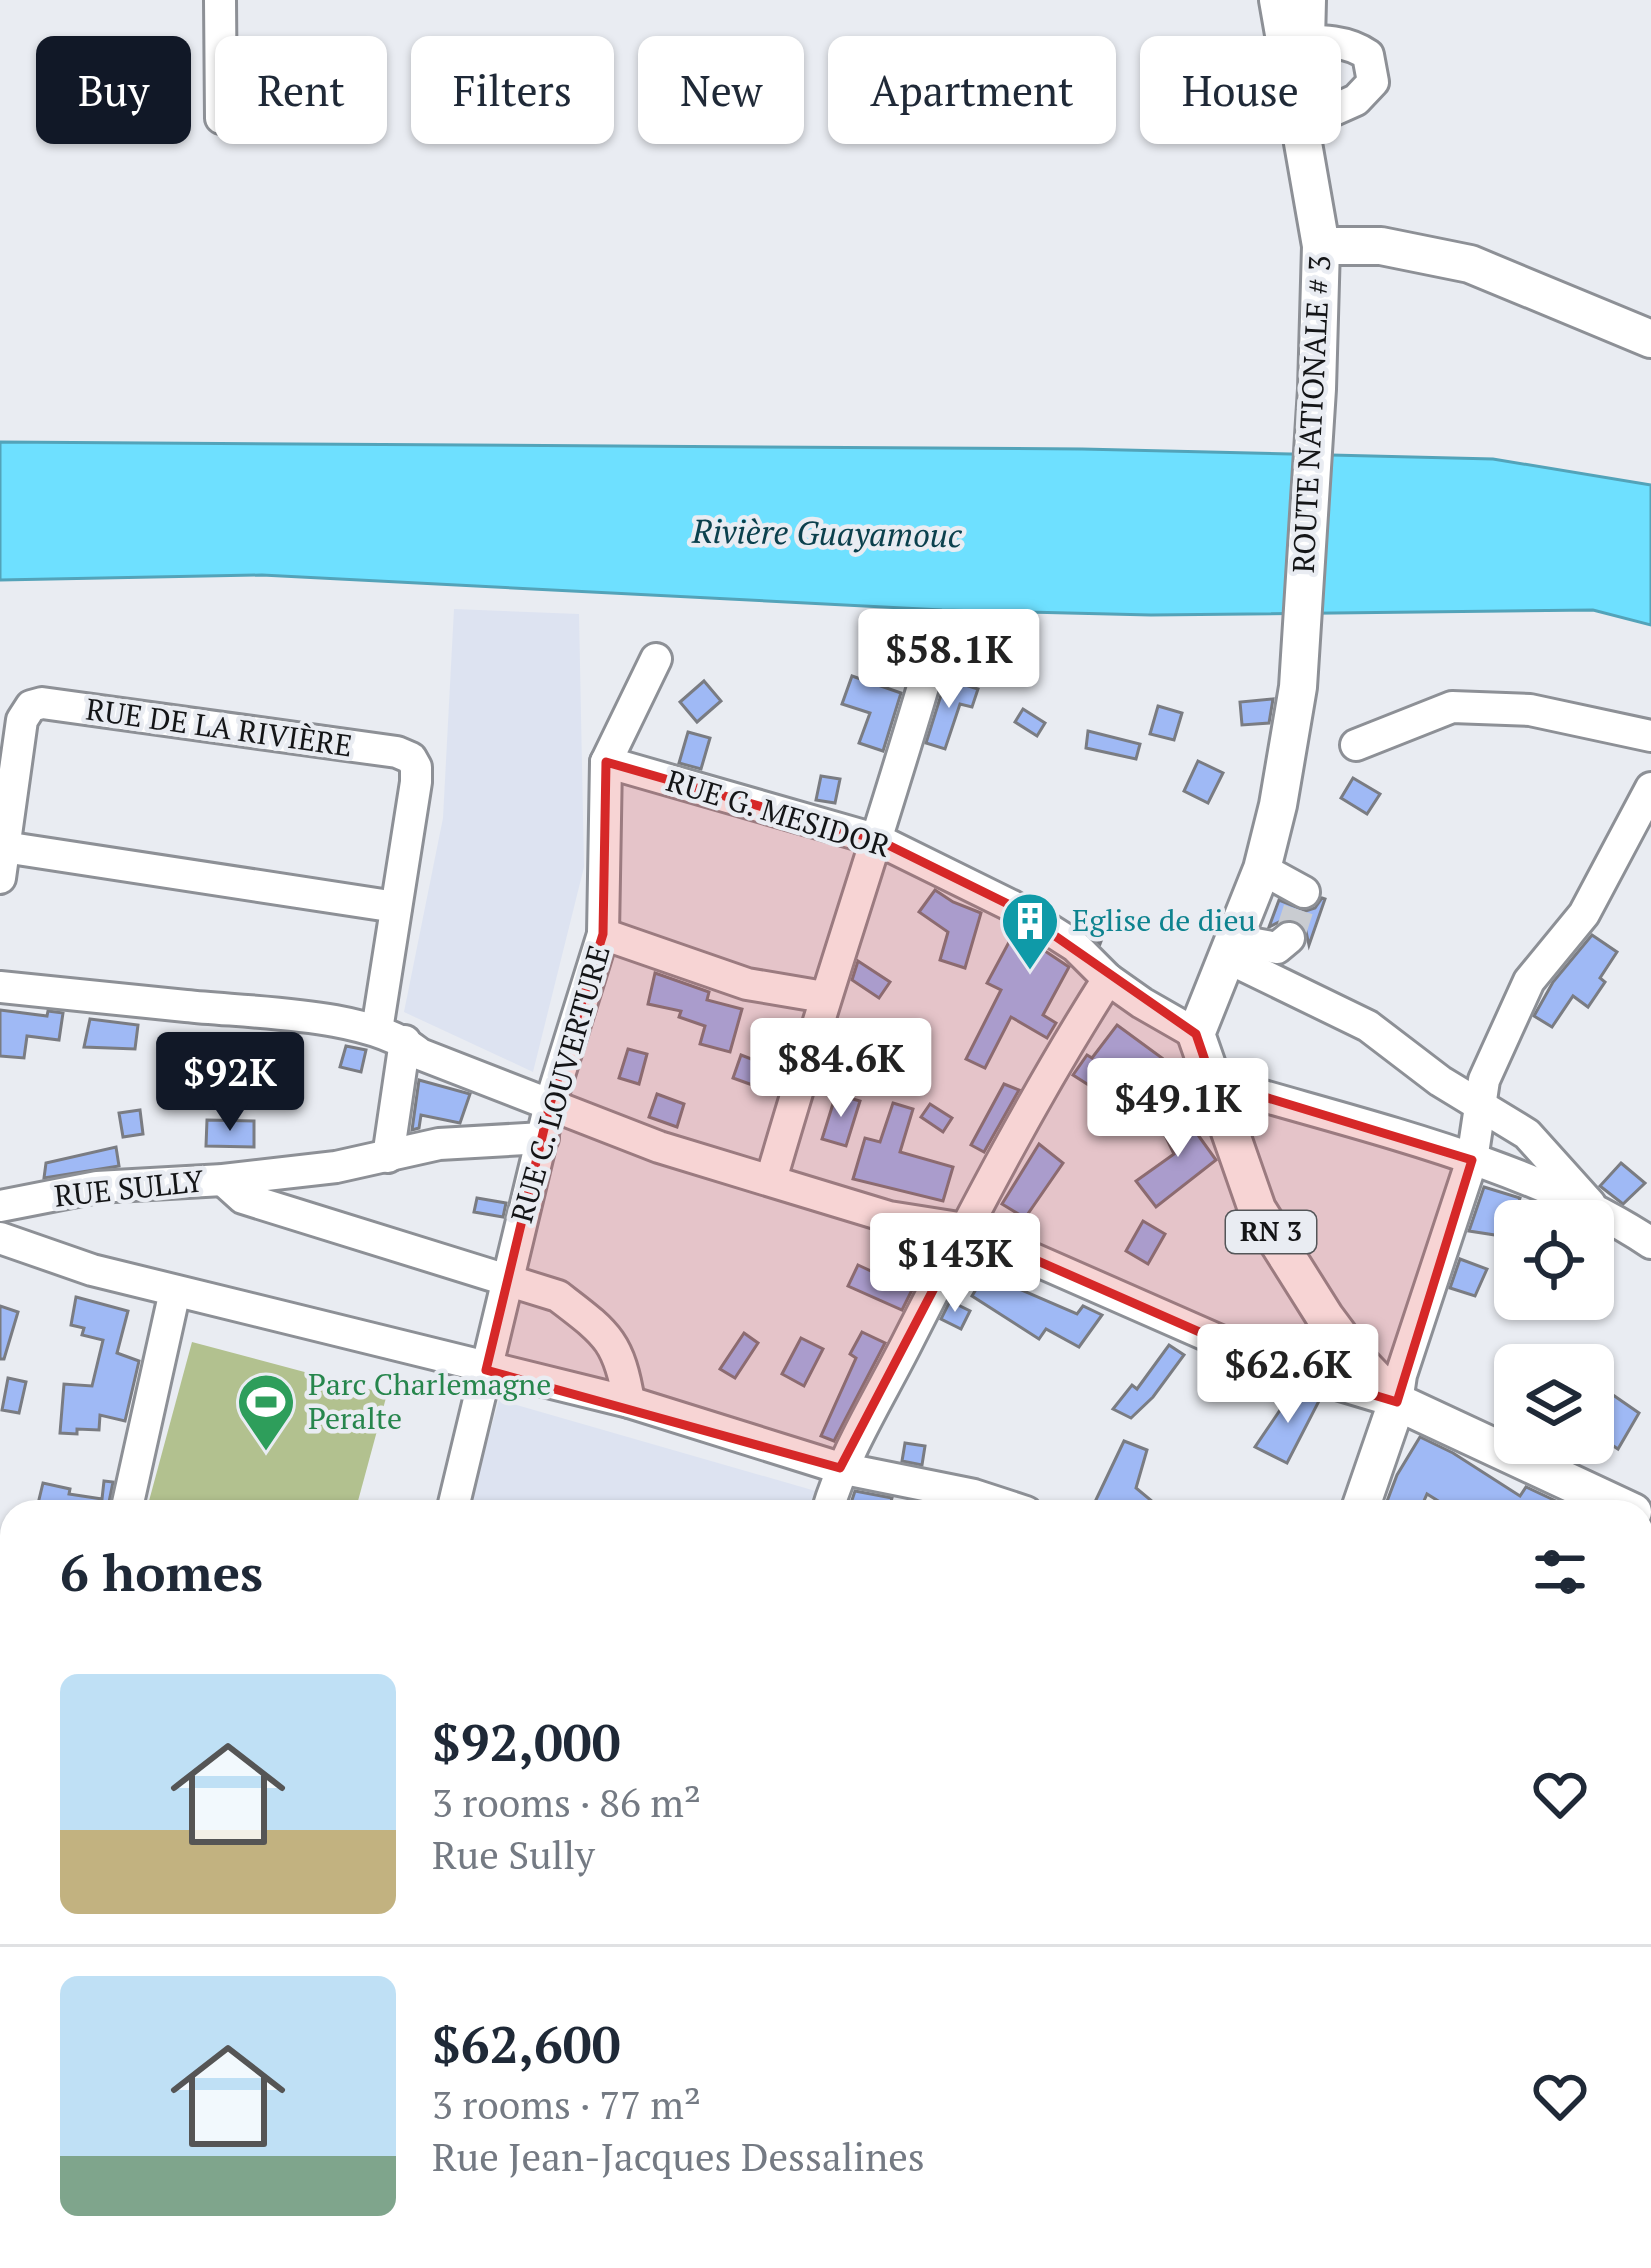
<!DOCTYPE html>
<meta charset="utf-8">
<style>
:root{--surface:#fff;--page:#f6f6f7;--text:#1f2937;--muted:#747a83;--line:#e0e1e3;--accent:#111827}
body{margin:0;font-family:"PT Serif",serif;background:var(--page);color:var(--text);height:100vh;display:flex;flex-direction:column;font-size:45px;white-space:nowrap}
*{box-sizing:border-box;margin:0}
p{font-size:39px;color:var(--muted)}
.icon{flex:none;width:66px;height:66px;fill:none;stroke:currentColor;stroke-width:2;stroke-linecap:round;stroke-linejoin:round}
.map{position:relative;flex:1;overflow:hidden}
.drawer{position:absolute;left:0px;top:1500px;width:1653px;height:768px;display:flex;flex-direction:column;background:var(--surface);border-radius:36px 36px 0 0;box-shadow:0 3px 9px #0004}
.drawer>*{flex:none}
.hud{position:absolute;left:36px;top:36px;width:1581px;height:108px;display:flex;gap:24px}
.tools{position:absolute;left:1494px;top:1200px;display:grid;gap:24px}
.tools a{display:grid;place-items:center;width:120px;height:120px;border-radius:18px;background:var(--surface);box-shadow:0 3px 9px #0004;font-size:60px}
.price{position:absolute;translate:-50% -102px;padding:0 27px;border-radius:12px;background:#fff;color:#222;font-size:39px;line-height:78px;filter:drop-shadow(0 3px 6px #0008)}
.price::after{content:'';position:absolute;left:50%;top:72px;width:36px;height:27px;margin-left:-18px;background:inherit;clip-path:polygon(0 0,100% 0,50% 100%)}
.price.selected{background:var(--accent);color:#fff}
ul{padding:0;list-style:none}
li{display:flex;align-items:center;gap:36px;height:300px;padding:0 60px}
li+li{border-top:3px solid var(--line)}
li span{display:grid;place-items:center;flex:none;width:336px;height:240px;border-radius:18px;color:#555}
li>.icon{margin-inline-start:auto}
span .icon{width:144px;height:144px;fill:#fffc;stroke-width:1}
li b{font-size:51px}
h2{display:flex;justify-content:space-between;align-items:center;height:144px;padding:0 60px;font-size:51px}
.chip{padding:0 42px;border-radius:18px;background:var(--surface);box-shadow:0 3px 9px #0004;font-size:42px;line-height:108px}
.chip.selected{background:var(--accent);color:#fff}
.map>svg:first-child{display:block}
.built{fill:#dde3f1}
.green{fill:#b2c18f}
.water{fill:#6ee0ff;stroke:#53a3b9;stroke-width:3}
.building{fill:#9fb9f5;stroke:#7a7c82;stroke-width:3}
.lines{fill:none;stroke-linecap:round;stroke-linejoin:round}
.minor-tunnel{stroke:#c9ccd1;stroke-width:30;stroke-dasharray:30 15;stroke-linecap:butt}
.minor-casing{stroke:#8d9096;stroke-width:36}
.major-casing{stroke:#8d9096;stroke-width:42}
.minor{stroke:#fff;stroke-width:30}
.major{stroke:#fff;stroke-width:36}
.marked{fill:#d62828;fill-opacity:0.2;stroke:#d62828;stroke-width:9;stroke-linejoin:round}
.labels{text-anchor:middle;stroke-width:9;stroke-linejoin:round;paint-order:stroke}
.shield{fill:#e9ecf2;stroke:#545659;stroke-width:3}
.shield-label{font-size:27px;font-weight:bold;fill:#141517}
.street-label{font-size:30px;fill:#141517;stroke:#e9ecf2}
.culture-label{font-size:30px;fill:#0d838f;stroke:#e9ecf2;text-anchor:start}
.leisure-label{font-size:30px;fill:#27864d;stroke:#e9ecf2;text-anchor:start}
.water-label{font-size:33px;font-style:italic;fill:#0b404d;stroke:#e9ecf2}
</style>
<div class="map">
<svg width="1651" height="2268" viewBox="0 0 1651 2268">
<rect width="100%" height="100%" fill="#e9ecf2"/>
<g class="built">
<polygon points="454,609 579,614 584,867 533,1072 404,1012 443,818"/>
<polygon points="499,1400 819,1492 813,1512 467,1512"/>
</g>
<polygon class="green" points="192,1342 387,1394 355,1512 146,1512"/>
<polygon class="water" points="0,442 1082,449 1493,459 1651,485 1651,625 1593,610 1151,615 942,610 262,575 0,580"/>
<g class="building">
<polygon points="852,676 901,693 883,751 859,743 870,713 842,704"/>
<polygon points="946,679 978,689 972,707 960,704 945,749 926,743"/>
<polygon points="704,681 721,701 697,722 680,702"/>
<polygon points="1273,699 1269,723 1242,725 1240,702"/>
<polygon points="1158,706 1182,713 1174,740 1150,734"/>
<polygon points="1023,709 1045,723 1037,736 1015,722"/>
<polygon points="1088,731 1140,744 1136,759 1086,748"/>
<polygon points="688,732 710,738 701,769 679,763"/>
<polygon points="1198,761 1223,773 1208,803 1184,791"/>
<polygon points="821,776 840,779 835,803 816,800"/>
<polygon points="1353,778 1380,794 1367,814 1341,798"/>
<polygon points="935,890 953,902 981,913 965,968 940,960 948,932 919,912"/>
<polygon points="1322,898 1325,899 1309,945 1305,927 1297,920 1285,919 1269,927 1279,900 1306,911 1315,908"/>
<polygon points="1080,912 1108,923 1100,944 1075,923"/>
<polygon points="1015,931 1069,967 1043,1015 1056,1023 1047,1038 1011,1017 985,1068 966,1059 1001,990 987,983"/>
<polygon points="1592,935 1617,952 1600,978 1605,982 1588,1007 1573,996 1552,1027 1534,1016 1553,982"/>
<polygon points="858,961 890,982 879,998 852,980"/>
<polygon points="655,973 709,992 707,1000 742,1009 730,1052 700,1044 705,1026 679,1017 681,1011 648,1004"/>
<polygon points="0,1010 47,1016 48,1011 63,1013 59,1040 27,1036 24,1058 0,1056"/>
<polygon points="90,1019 138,1025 135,1049 84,1047"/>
<polygon points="1117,1025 1162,1058 1140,1086 1114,1067 1098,1091 1073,1075 1087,1055 1092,1058"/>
<polygon points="233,1036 255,1039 249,1075 228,1072"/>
<polygon points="346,1046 366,1050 361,1072 340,1067"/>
<polygon points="628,1049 647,1054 639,1084 619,1078"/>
<polygon points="741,1055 767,1065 758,1087 733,1078"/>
<polygon points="419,1080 470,1094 460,1123 421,1115 419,1128 412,1130"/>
<polygon points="1004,1084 1019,1090 984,1152 971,1145"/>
<polygon points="657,1094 684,1104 677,1127 649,1117"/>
<polygon points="836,1094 860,1101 846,1146 822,1139"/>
<polygon points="893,1103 913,1109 900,1152 953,1167 943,1201 853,1179 865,1138 880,1142"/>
<polygon points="930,1104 952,1118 943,1132 921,1117"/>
<polygon points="140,1110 143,1134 123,1137 119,1113"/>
<polygon points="1199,1111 1206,1131 1198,1135 1216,1160 1156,1207 1136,1181 1174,1154 1162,1129"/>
<polygon points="207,1120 254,1121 254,1147 206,1146"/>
<polygon points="1039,1144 1063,1163 1025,1218 1002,1204"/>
<polygon points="116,1147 119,1166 44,1178 46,1163"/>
<polygon points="1621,1163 1645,1183 1623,1204 1600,1186"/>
<polygon points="1484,1187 1520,1198 1508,1237 1469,1231"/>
<polygon points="477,1198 506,1203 503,1217 474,1212"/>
<polygon points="1143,1221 1165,1234 1148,1264 1126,1251"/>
<polygon points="1460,1259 1487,1269 1475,1296 1450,1288"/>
<polygon points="991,1264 1014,1278 1010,1285 1077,1314 1083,1306 1102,1315 1079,1347 1046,1329 1039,1339 972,1296"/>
<polygon points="858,1265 912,1290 902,1310 848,1286"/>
<polygon points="76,1297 128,1311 117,1353 139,1361 125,1421 100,1415 99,1430 77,1429 77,1434 60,1433 64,1384 92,1386 103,1340 82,1335 84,1328 71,1325"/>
<polygon points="950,1301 970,1311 961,1329 941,1319"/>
<polygon points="0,1306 18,1312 4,1359 0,1359"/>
<polygon points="862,1332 885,1343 834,1441 821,1436 856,1358 850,1354"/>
<polygon points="744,1333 758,1343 735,1378 720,1369"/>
<polygon points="801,1338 823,1349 804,1386 782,1374"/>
<polygon points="1169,1345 1184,1355 1153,1397 1131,1418 1113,1409 1132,1385 1137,1389"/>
<polygon points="8,1378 26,1382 19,1413 2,1410"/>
<polygon points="1293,1391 1320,1399 1287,1463 1255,1447"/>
<polygon points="1613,1395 1639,1413 1618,1449 1594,1433"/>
<polygon points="1420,1437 1453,1453 1520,1496 1526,1487 1558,1502 1551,1512 1456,1512 1427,1494 1419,1512 1383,1512 1397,1475"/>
<polygon points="1124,1441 1147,1450 1136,1488 1165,1512 1106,1512 1093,1506"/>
<polygon points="905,1443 925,1446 922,1465 902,1461"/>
<polygon points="104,1481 113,1482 107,1512 36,1512 43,1483 70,1489 69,1494 102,1499"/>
<polygon points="855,1491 892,1498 888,1512 848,1512"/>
</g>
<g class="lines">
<polyline class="minor-tunnel" points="1289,938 1304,892"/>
<defs>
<g id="minor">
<polyline points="220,0 221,118"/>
<path d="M1286,41C1314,41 1344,38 1368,55L1373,82L1356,100L1300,125"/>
<polyline points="1309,41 1310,0"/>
<polyline points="1356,745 1452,707 1530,710 1651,736"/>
<polyline points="606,762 878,840 1012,906 1075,946 1108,979 1142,1003 1196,1034"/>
<polyline points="4,847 396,907"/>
<polyline points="1262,869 1304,892"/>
<polyline points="0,878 22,720 31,706 42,703 397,752 411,758 416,767 416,782 377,1030"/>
<polyline points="603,934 747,984 824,997"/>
<polyline points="1233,940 1277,948 1289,938"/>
<polyline points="1226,957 1368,1026 1440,1081 1527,1134 1590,1204"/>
<path d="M0,987C62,993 124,1000 186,1006C250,1013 371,1012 420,1054L659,1147L889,1217L965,1229L1277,1366L1397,1402L1401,1375L1472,1160L1484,1080L1529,981L1584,914L1651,788"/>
<path d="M1212,1081C1353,1124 1528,1161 1651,1243"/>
<polyline points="388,1157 405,1041"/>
<path d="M223,1180L243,1198L558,1296C606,1333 619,1340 629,1402"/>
<path d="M771,1180C820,1009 878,841 928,670"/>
<polyline points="0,1206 97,1187 223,1180 336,1167 439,1144 543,1138"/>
<polyline points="0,1238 92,1270 629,1402 840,1468 974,1495 1026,1512"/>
<polyline points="126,1512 175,1291"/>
<polyline points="452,1512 550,1104 603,934 606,762 656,659"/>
<path d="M827,1512C845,1451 880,1397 909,1339C971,1217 1034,1095 1108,979"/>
<polyline points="0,1609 12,1613"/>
<polyline points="0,1724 12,1675"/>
<polyline points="0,1859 12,1862"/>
<polyline points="1641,1960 1651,1942"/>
<polyline points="1641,2046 1651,2053"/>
<polyline points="0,2249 12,2252"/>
<polyline points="28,2256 67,2268"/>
<polyline points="1260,2256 1270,2268"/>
<polyline points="1541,2263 1548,2268"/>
<polyline points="243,2268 247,2256"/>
<polyline points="410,2268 413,2256"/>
<polyline points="602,2268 606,2256"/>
<polyline points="1030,2268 1038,2256"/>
<polyline points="1426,2268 1438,2256"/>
</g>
<g id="major">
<polyline points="1278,0 1321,246 1317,389 1298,687 1278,805 1262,869 1196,1034 1257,1209 1325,1317 1357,1360 1397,1402 1633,1512"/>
<polyline points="1321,246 1381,246 1470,264 1651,339"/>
<polyline points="1359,1512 1397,1402"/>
<polyline points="1641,1795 1651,1801"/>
</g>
</defs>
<use href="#minor" class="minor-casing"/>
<use href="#major" class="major-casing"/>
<use href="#minor" class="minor"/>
<use href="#major" class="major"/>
</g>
<path class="marked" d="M606,762L878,840L1012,906L1196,1034L1212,1081L1472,1160L1397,1402L1277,1366L965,1229L840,1468L486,1370L550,1104L603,934Z"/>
<defs>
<symbol id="building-pin" viewBox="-11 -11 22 30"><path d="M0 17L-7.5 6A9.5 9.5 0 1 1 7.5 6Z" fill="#0f9aa8" stroke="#e9ecf2"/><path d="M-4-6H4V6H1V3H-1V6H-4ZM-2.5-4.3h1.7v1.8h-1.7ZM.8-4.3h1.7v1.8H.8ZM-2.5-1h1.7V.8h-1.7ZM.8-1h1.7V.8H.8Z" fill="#fff"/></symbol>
<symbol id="stadium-pin" viewBox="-11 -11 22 30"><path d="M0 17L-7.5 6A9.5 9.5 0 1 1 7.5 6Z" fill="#2e9e5b" stroke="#e9ecf2"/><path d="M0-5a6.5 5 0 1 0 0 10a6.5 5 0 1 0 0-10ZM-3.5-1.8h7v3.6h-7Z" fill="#fff"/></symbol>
</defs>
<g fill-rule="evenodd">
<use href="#building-pin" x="997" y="888" width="66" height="90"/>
<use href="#stadium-pin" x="233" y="1369" width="66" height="90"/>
</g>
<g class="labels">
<rect class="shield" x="1226" y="1211" width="90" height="42" rx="9"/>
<g class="shield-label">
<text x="1271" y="1241">RN 3</text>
</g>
<g class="street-label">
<text transform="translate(1312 414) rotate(-87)" y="10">ROUTE NATIONALE # 3</text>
<text transform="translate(219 728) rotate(8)" y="10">RUE DE LA RIVIÈRE</text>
<text transform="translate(778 814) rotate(17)" y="10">RUE G. MESIDOR</text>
<text transform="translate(561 1084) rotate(-74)" y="10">RUE C. LOUVERTURE</text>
<text transform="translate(129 1189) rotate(-6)" y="10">RUE SULLY</text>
</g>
<g class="culture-label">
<text x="1072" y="931">Eglise de dieu</text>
</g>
<g class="leisure-label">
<text x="308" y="1395">Parc Charlemagne<tspan x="308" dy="34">Peralte</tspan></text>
</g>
<g class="water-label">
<text transform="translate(827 533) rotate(1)" y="12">Rivière Guayamouc</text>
</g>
</g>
</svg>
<div class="tools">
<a><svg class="icon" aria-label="locate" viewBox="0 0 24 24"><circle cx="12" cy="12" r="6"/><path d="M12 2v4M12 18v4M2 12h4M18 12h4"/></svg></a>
<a><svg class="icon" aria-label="layers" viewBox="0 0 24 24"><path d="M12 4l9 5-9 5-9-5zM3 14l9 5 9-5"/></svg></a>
</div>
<b class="price" style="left:949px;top:711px">$58.1K</b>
<b class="price" style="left:841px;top:1120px">$84.6K</b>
<b class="price selected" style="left:230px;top:1134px">$92K</b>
<b class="price" style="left:1178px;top:1160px">$49.1K</b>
<b class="price" style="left:955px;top:1315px">$143K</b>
<b class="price" style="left:1288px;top:1426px">$62.6K</b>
<div class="hud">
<a class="chip selected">Buy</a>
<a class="chip">Rent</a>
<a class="chip">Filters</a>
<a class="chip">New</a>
<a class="chip">Apartment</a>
<a class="chip">House</a>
</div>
<section class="drawer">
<h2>6 homes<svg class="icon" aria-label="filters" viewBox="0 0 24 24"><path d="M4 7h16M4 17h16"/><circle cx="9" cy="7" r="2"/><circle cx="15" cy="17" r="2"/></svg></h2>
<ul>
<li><span style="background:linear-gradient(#bfe0f5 65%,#c2b280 0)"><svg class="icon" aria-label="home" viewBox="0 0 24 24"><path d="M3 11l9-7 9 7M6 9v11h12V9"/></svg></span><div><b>$92,000</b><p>3 rooms · 86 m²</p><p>Rue Sully</p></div><svg class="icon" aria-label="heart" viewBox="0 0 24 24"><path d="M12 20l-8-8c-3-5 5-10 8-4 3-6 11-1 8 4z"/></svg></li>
<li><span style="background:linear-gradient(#bfe0f5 75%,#7fa58c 0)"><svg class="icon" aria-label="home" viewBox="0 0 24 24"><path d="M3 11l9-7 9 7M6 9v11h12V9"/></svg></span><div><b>$62,600</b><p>3 rooms · 77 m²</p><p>Rue Jean-Jacques Dessalines</p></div><svg class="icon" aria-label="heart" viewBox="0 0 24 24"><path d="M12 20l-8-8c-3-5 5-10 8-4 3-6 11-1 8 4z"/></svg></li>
</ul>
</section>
</div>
